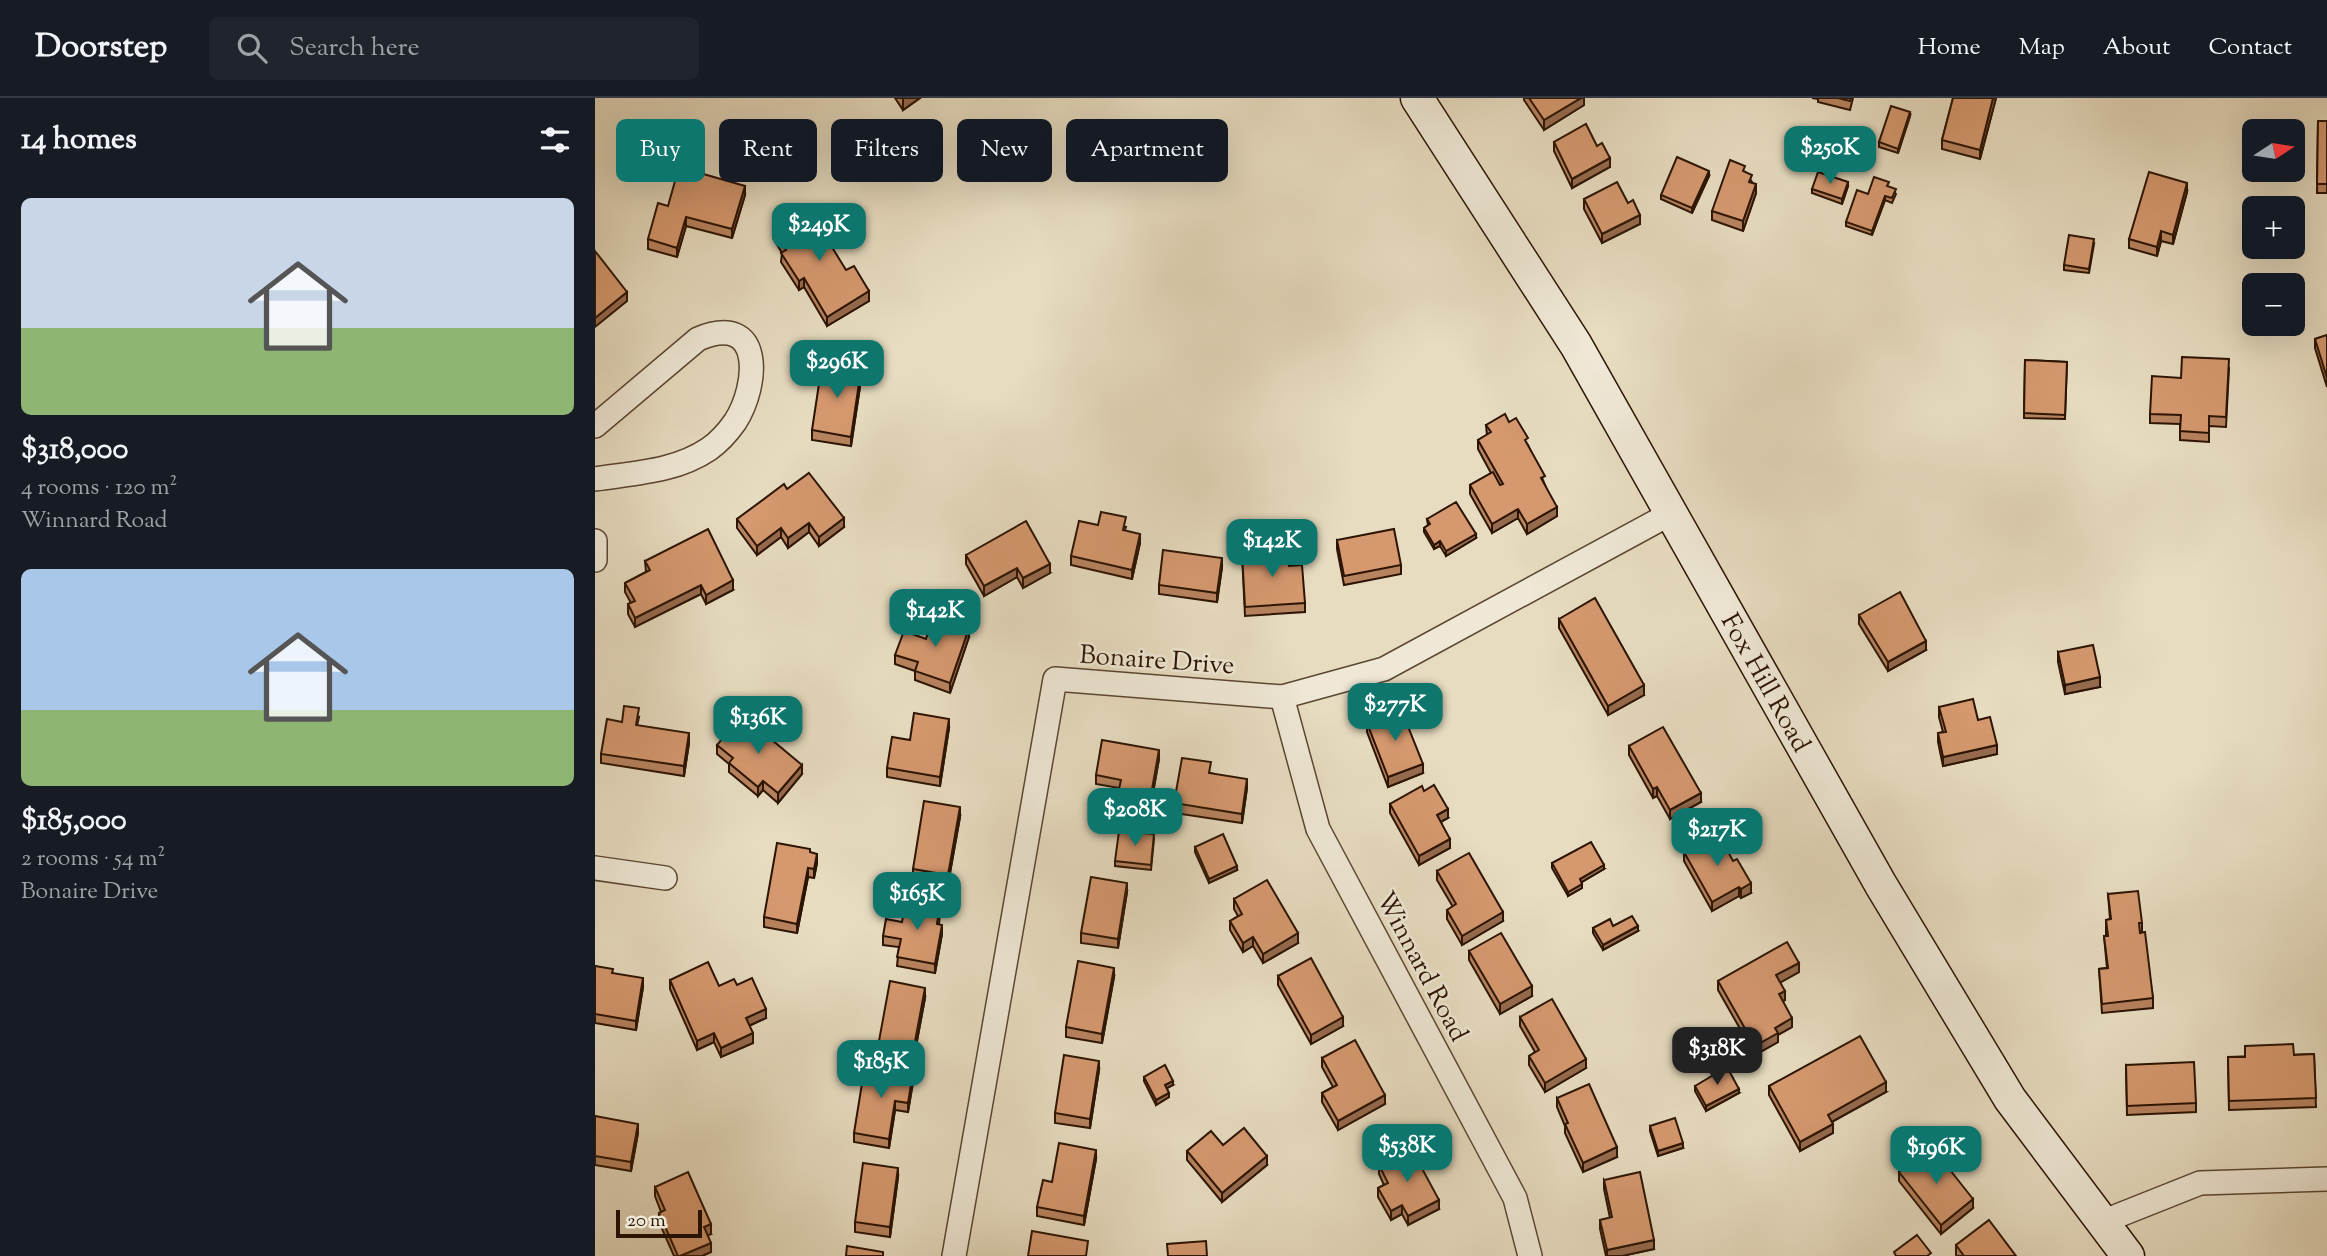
<!DOCTYPE html>
<meta charset="utf-8">
<style>
:root{--surface:#171b24;--page:#20242c;--text:#f1f3f6;--muted:#9ea1a6;--line:#363941;--accent:#0f766e}
body{margin:0;font-family:"Sorts Mill Goudy",serif;background:var(--page);color:var(--text);height:100vh;display:flex;flex-direction:column;font-size:26px;white-space:nowrap}
*{box-sizing:border-box;margin:0}
p{font-size:23px;color:var(--muted)}
.icon{flex:none;width:38px;height:38px;fill:none;stroke:currentColor;stroke-width:2;stroke-linecap:round;stroke-linejoin:round}
.map{position:relative;flex:1;overflow:hidden}
.sheet{display:flex;flex-direction:column;background:var(--surface);width:595px}
.sheet>*{flex:none}
.top-card{position:absolute;left:21px;top:21px;width:665px;height:63px;display:flex;gap:14px}
.needle{width:46px;rotate:78deg}
.fabs{position:absolute;left:1647px;top:21px;display:grid;gap:14px}
.fabs a{display:grid;place-items:center;width:63px;height:63px;border-radius:10px;background:var(--surface);box-shadow:0 7px 28px #0002;font-size:35px}
.scale{position:absolute;left:21px;bottom:18px;width:86px;box-sizing:border-box;padding-left:7px;border:4px solid #2c1403;border-top:0;font-size:19px;line-height:24px;white-space:nowrap;color:#2c1403;-webkit-text-stroke:5px #efe8d6;paint-order:stroke}
.price{position:absolute;translate:-50% -60px;padding:0 16px;border-radius:14px;background:var(--accent);color:#fff;font-size:23px;line-height:46px;filter:drop-shadow(0 2px 4px #0008)}
.price::after{content:'';position:absolute;left:50%;top:42px;width:21px;height:16px;margin-left:-10px;background:inherit;clip-path:polygon(0 0,100% 0,50% 100%)}
.price.current{background:#222;color:#fff}
ul{padding:0;list-style:none}
li{display:grid;align-content:center;gap:14px;height:371px;padding:0 21px}
li span{display:grid;place-items:center;height:217px;border-radius:10px;color:#555}
li>.icon{margin-inline-start:auto}
span .icon{width:126px;height:126px;fill:#fffc;stroke-width:1}
li b{font-size:30px}
h2{display:flex;justify-content:space-between;align-items:center;height:84px;padding:0 21px;font-size:30px}
.chip{padding:0 24px;border-radius:10px;background:var(--surface);box-shadow:0 7px 28px #0002;font-size:24px;line-height:63px}
.chip.current{background:var(--accent);color:#fff}
header{display:flex;align-items:center;gap:42px;box-sizing:border-box;height:98px;padding:0 35px;background:var(--surface);border-bottom:2px solid var(--line)}
header strong{font-size:33px}
nav{display:flex;gap:38px;margin-inline-start:auto;font-size:24px}
.search{width:490px;height:63px;background:var(--page);display:flex;align-items:center;gap:18px;box-sizing:border-box;padding:0 24px;border-radius:10px;color:var(--muted);font-size:26px}
main{display:flex;flex:1;min-height:0}
.map>svg:first-child{display:block}
.lines{fill:none;stroke-linecap:round;stroke-linejoin:round}
.minor-casing{stroke:#5b4632;stroke-width:26}
.secondary-casing{stroke:#2c1403;stroke-width:35}
.minor{stroke:#efe8d6;stroke-width:23}
.secondary{stroke:#efe8d6;stroke-width:32}
.wall{fill:#b7835f;stroke:#2c1403;stroke-width:2}
.shaded-wall{fill:#956a4e;stroke:#2c1403;stroke-width:2}
.building{fill:#d5986f;stroke:#2c1403;stroke-width:2}
.labels{text-anchor:middle;stroke-width:5;stroke-linejoin:round;paint-order:stroke}
.street-label{font-size:26px;fill:#2c1403;stroke:#efe8d6}
</style>
<header>
<strong>Doorstep</strong>
<div class="search"><svg class="icon" aria-label="search" viewBox="0 0 24 24"><circle cx="10" cy="10" r="6"/><path d="M15 15l6 6"/></svg>Search here</div>
<nav><a>Home</a><a>Map</a><a>About</a><a>Contact</a></nav>
</header>
<main>
<section class="sheet">
<h2>14 homes<svg class="icon" aria-label="filters" viewBox="0 0 24 24"><path d="M4 7h16M4 17h16"/><circle cx="9" cy="7" r="2"/><circle cx="15" cy="17" r="2"/></svg></h2>
<ul>
<li><span style="background:linear-gradient(#c9d6e8 60%,#8fb573 0)"><svg class="icon" aria-label="home" viewBox="0 0 24 24"><path d="M3 11l9-7 9 7M6 9v11h12V9"/></svg></span><div><b>$318,000</b><p>4 rooms · 120 m²</p><p>Winnard Road</p></div></li>
<li><span style="background:linear-gradient(#a9c7e8 65%,#8fb573 0)"><svg class="icon" aria-label="home" viewBox="0 0 24 24"><path d="M3 11l9-7 9 7M6 9v11h12V9"/></svg></span><div><b>$185,000</b><p>2 rooms · 54 m²</p><p>Bonaire Drive</p></div></li>
</ul>
</section>
<div class="map">
<svg width="1732" height="1158" viewBox="0 0 1732 1158">
<rect width="100%" height="100%" fill="#e7dcc0"/>
<filter id="stains"><feTurbulence type="fractalNoise" baseFrequency=".00286" numOctaves="4"/><feColorMatrix values="0 0 0 0 .2 0 0 0 0 .09 0 0 0 0 .02 0 0 0 .5 -.17"/></filter>
<radialGradient id="worn" r=".72"><stop offset=".6" stop-color="#630" stop-opacity="0"/><stop offset="1" stop-color="#630" stop-opacity=".3"/></radialGradient>
<g class="lines">
<defs>
<g id="minor">
<path d="M0,328L103,241C169,213 164,287 140,324C133,334 124,344 114,351C80,374 39,375 0,381"/>
<polyline points="0,443 0,462"/>
<polyline points="687,599 723,731 920,1100 935,1158"/>
<polyline points="0,770 70,780"/>
<polyline points="1507,1124 1605,1085 1732,1081"/>
<polyline points="359,1158 460,581 687,599 789,571 1075,416"/>
</g>
<g id="secondary">
<path id="s1" d="M822,0L981,247L1286,787L1415,1001L1533,1158"/>
</g>
</defs>
<use href="#minor" class="minor-casing"/>
<use href="#secondary" class="secondary-casing"/>
<use href="#minor" class="minor"/>
<use href="#secondary" class="secondary"/>
</g>
<g class="wall">
<polygon points="300,0 325,0 308,12"/>
<polygon points="929,0 989,0 989,7 949,32 929,2"/>
<polygon points="1217,0 1258,0 1255,12 1223,4 1223,1"/>
<polygon points="1358,0 1401,0 1385,61 1347,51 1347,42"/>
<polygon points="1315,18 1303,55 1284,49 1284,44"/>
<polygon points="1723,23 1732,23 1732,95 1722,95"/>
<polygon points="959,44 1002,48 1015,69 977,90 959,53"/>
<polygon points="84,51 77,78 46,70 46,65"/>
<polygon points="1150,74 1157,84 1161,95 1148,133 1117,122 1117,113"/>
<polygon points="1114,78 1097,115 1066,101 1066,97"/>
<polygon points="1253,88 1247,106 1217,95 1217,91"/>
<polygon points="1294,89 1301,96 1297,105 1290,102 1277,137 1251,128 1251,124 1273,96"/>
<polygon points="1592,94 1578,146 1566,143 1562,158 1534,150 1534,141"/>
<polygon points="150,97 137,140 91,128 82,159 53,151 53,141 73,108"/>
<polygon points="989,101 1033,105 1045,126 1007,145 989,111"/>
<polygon points="178,131 251,172 274,203 232,228 209,189 204,192 186,164 187,155 178,140"/>
<polygon points="1499,146 1494,175 1469,172 1469,167"/>
<polygon points="1732,237 1732,289 1720,250 1720,241"/>
<polygon points="1430,262 1472,264 1470,321 1429,320"/>
<polygon points="1634,270 1631,329 1614,328 1614,344 1585,342 1585,326 1555,325 1555,316 1586,280"/>
<polygon points="266,282 256,348 217,342 217,332"/>
<polygon points="914,324 933,347 950,387 962,418 932,436 923,420 897,435 875,396 875,387 896,375 883,351 883,342 892,337 891,327"/>
<polygon points="192,391 249,429 224,448 214,434 193,450 186,439 162,457 142,430 142,421"/>
<polygon points="832,421 881,440 851,458 845,448 839,451 829,434 829,430 833,427"/>
<polygon points="503,427 531,429 530,432 545,445 537,481 476,467 476,458"/>
<polygon points="742,442 806,467 806,476 749,487 742,451"/>
<polygon points="647,455 694,468 710,505 710,514 650,518"/>
<polygon points="371,457 455,475 428,490 422,479 389,498 371,466"/>
<polygon points="50,463 138,492 111,506 106,496 40,529 33,516 33,506 36,505 30,494 30,485 51,474"/>
<polygon points="627,469 622,504 564,496 564,487"/>
<polygon points="1264,517 1331,552 1293,573 1264,526"/>
<polygon points="964,521 1049,597 1013,617 964,530"/>
<polygon points="374,539 355,595 320,582 320,573 300,566 300,557 331,541"/>
<polygon points="1463,554 1505,589 1470,596 1463,564"/>
<polygon points="1344,609 1383,622 1402,656 1348,668 1343,644 1343,635 1348,634 1344,619"/>
<polygon points="44,619 42,628 94,645 89,678 6,665 6,656 27,624"/>
<polygon points="772,625 828,675 793,689 772,634"/>
<polygon points="354,630 345,688 292,679 292,670"/>
<polygon points="122,647 207,676 183,705 168,692 163,698 134,674 134,666 122,656"/>
<polygon points="1034,648 1106,704 1075,721 1062,698 1058,700 1034,657"/>
<polygon points="564,661 556,706 524,700 524,690 501,686 501,677"/>
<polygon points="616,675 652,690 647,725 579,715 579,705"/>
<polygon points="795,706 853,720 846,724 855,750 824,767 795,715"/>
<polygon points="365,719 353,786 318,780 318,771"/>
<polygon points="559,741 556,772 520,768 520,763"/>
<polygon points="600,749 642,772 614,785 600,754"/>
<polygon points="215,754 222,765 219,780 213,779 202,835 169,829 169,819"/>
<polygon points="1089,754 1156,795 1146,800 1144,798 1117,813 1089,763"/>
<polygon points="957,765 1009,771 987,784 987,790 973,798 957,770"/>
<polygon points="842,773 908,823 867,847 852,821 852,812 858,809 842,782"/>
<polygon points="532,794 523,850 486,845 486,835"/>
<polygon points="1513,796 1547,825 1547,834 1558,900 1558,910 1507,915 1504,871 1512,870 1509,838 1511,838 1511,822 1515,821"/>
<polygon points="639,801 703,845 668,865 658,848 648,854 635,832 635,823 643,818 639,811"/>
<polygon points="345,816 344,826 347,836 340,875 302,868 304,849 288,847 288,838"/>
<polygon points="1018,828 1043,833 1008,852 998,835 998,830"/>
<polygon points="874,853 937,898 905,916 874,862"/>
<polygon points="0,868 48,889 41,932 0,925"/>
<polygon points="1204,874 1185,884 1190,902 1188,903 1197,929 1183,937 1183,944 1160,957 1123,892 1123,883"/>
<polygon points="683,878 748,928 716,946 683,887"/>
<polygon points="519,879 507,945 471,939 471,929"/>
<polygon points="75,882 124,888 142,887 171,920 154,928 158,945 126,959 119,944 102,952 75,891"/>
<polygon points="330,900 319,959 284,952 284,943"/>
<polygon points="925,919 991,970 950,994 934,967 934,958 940,954 925,928"/>
<polygon points="1719,956 1721,1009 1634,1012 1633,959"/>
<polygon points="727,960 790,1006 743,1032 727,1004 727,995 738,989 727,969"/>
<polygon points="1531,967 1601,1005 1601,1014 1532,1017"/>
<polygon points="504,972 495,1030 460,1025 460,1015"/>
<polygon points="549,979 578,987 572,990 574,999 561,1007 549,983"/>
<polygon points="318,984 313,1014 300,1012 294,1050 259,1044 259,1035"/>
<polygon points="1100,988 1144,995 1111,1013 1100,993"/>
<polygon points="1174,988 1291,994 1237,1024 1238,1035 1205,1053 1174,997"/>
<polygon points="962,1000 1022,1059 988,1074 970,1035 970,1028 962,1009"/>
<polygon points="0,1018 43,1035 36,1073 0,1067"/>
<polygon points="1055,1028 1088,1050 1063,1058 1055,1033"/>
<polygon points="628,1047 672,1067 627,1104 592,1062 592,1053"/>
<polygon points="501,1061 489,1127 442,1118 442,1109"/>
<polygon points="784,1067 844,1111 813,1127 807,1116 796,1122 783,1099 783,1090 789,1087 784,1076"/>
<polygon points="1304,1074 1378,1110 1346,1136 1304,1083"/>
<polygon points="303,1079 295,1139 260,1134 260,1124"/>
<polygon points="1009,1082 1059,1151 1027,1158 1011,1158 1005,1131 1005,1122 1015,1120 1009,1091"/>
<polygon points="60,1089 116,1136 112,1137 116,1154 107,1158 79,1158 64,1124 64,1115 66,1114 60,1098"/>
<polygon points="1361,1147 1421,1158 1362,1158 1361,1157"/>
</g>
<g class="shaded-wall">
<polygon points="308,0 325,0 308,12"/>
<polygon points="986,0 989,0 989,7 949,32 949,22"/>
<polygon points="1398,0 1401,0 1385,61 1385,52"/>
<polygon points="1315,14 1315,18 1303,55 1303,51"/>
<polygon points="84,47 84,51 77,78 77,73"/>
<polygon points="1015,60 1015,69 977,90 977,81"/>
<polygon points="1114,73 1114,78 1097,115 1097,110"/>
<polygon points="1253,84 1253,88 1247,106 1247,101"/>
<polygon points="1592,85 1592,94 1578,146 1578,137"/>
<polygon points="1161,86 1161,95 1148,133 1148,123"/>
<polygon points="150,88 150,97 137,140 137,131"/>
<polygon points="1290,98 1290,102 1277,137 1277,133"/>
<polygon points="1045,117 1045,126 1007,145 1007,136"/>
<polygon points="91,119 91,128 82,159 82,150"/>
<polygon points="1566,133 1566,143 1562,158 1562,149"/>
<polygon points="209,180 209,189 204,192 204,183"/>
<polygon points="274,193 274,203 232,228 232,219"/>
<polygon points="32,194 32,203 0,229 0,220"/>
<polygon points="266,272 266,282 256,348 256,339"/>
<polygon points="962,409 962,418 932,436 932,426"/>
<polygon points="923,411 923,420 897,435 897,426"/>
<polygon points="249,420 249,429 224,448 224,439"/>
<polygon points="214,425 214,434 193,450 193,440"/>
<polygon points="186,430 186,439 162,457 162,448"/>
<polygon points="545,436 545,445 537,481 537,472"/>
<polygon points="881,436 881,440 851,458 851,453"/>
<polygon points="845,443 845,448 839,451 839,447"/>
<polygon points="627,460 627,469 622,504 622,495"/>
<polygon points="455,466 455,475 428,490 428,480"/>
<polygon points="422,470 422,479 389,498 389,488"/>
<polygon points="138,482 138,492 111,506 111,497"/>
<polygon points="106,487 106,496 40,529 40,520"/>
<polygon points="374,530 374,539 355,595 355,585"/>
<polygon points="1331,543 1331,552 1293,573 1293,564"/>
<polygon points="1505,579 1505,589 1470,596 1470,587"/>
<polygon points="1049,587 1049,597 1013,617 1013,608"/>
<polygon points="354,621 354,630 345,688 345,679"/>
<polygon points="94,635 94,645 89,678 89,668"/>
<polygon points="1402,647 1402,656 1348,668 1348,659"/>
<polygon points="564,652 564,661 556,706 556,697"/>
<polygon points="828,666 828,675 793,689 793,679"/>
<polygon points="207,667 207,676 183,705 183,695"/>
<polygon points="652,681 652,690 647,725 647,716"/>
<polygon points="168,683 168,692 163,698 163,689"/>
<polygon points="1062,689 1062,698 1058,700 1058,691"/>
<polygon points="1106,695 1106,704 1075,721 1075,712"/>
<polygon points="365,709 365,719 353,786 353,777"/>
<polygon points="853,711 853,720 842,726 842,717"/>
<polygon points="855,741 855,750 824,767 824,758"/>
<polygon points="222,756 222,765 219,780 219,771"/>
<polygon points="1009,767 1009,771 985,785 985,781"/>
<polygon points="642,768 642,772 614,785 614,781"/>
<polygon points="213,770 213,779 202,835 202,826"/>
<polygon points="532,785 532,794 523,850 523,841"/>
<polygon points="1156,785 1156,795 1146,800 1146,791"/>
<polygon points="987,786 987,790 973,798 973,794"/>
<polygon points="1144,789 1144,798 1117,813 1117,804"/>
<polygon points="908,814 908,823 867,847 867,838"/>
<polygon points="347,827 347,836 340,875 340,866"/>
<polygon points="1043,828 1043,833 1008,852 1008,847"/>
<polygon points="703,835 703,845 668,865 668,856"/>
<polygon points="658,839 658,848 648,854 648,845"/>
<polygon points="1204,865 1204,874 1181,887 1181,877"/>
<polygon points="519,870 519,879 507,945 507,936"/>
<polygon points="48,880 48,889 41,932 41,923"/>
<polygon points="937,888 937,898 905,916 905,906"/>
<polygon points="330,890 330,900 319,959 319,949"/>
<polygon points="1190,893 1190,902 1184,905 1184,896"/>
<polygon points="171,911 171,920 151,929 151,920"/>
<polygon points="748,919 748,928 716,946 716,937"/>
<polygon points="1197,920 1197,929 1183,937 1183,944 1160,957 1160,948 1180,930"/>
<polygon points="119,935 119,944 102,952 102,943"/>
<polygon points="158,935 158,945 126,959 126,950"/>
<polygon points="991,961 991,970 950,994 950,985"/>
<polygon points="504,963 504,972 495,1030 495,1021"/>
<polygon points="318,974 318,984 313,1014 313,1005"/>
<polygon points="578,983 578,987 570,991 570,987"/>
<polygon points="1291,984 1291,994 1233,1026 1233,1017"/>
<polygon points="1144,991 1144,995 1111,1013 1111,1008"/>
<polygon points="574,995 574,999 561,1007 561,1002"/>
<polygon points="790,997 790,1006 743,1032 743,1023"/>
<polygon points="300,1003 300,1012 294,1050 294,1041"/>
<polygon points="43,1026 43,1035 36,1073 36,1064"/>
<polygon points="1238,1026 1238,1035 1205,1053 1205,1044"/>
<polygon points="1088,1045 1088,1050 1063,1058 1063,1053"/>
<polygon points="1022,1049 1022,1059 988,1074 988,1065"/>
<polygon points="501,1052 501,1061 489,1127 489,1118"/>
<polygon points="672,1058 672,1067 627,1104 627,1095"/>
<polygon points="303,1070 303,1079 295,1139 295,1129"/>
<polygon points="1378,1101 1378,1110 1346,1136 1346,1127"/>
<polygon points="844,1102 844,1111 813,1127 813,1118"/>
<polygon points="807,1107 807,1116 796,1122 796,1113"/>
<polygon points="116,1126 116,1136 109,1139 109,1129"/>
<polygon points="1059,1142 1059,1151 1027,1158 1012,1158 1012,1152"/>
<polygon points="116,1145 116,1154 107,1158 85,1158"/>
</g>
<g class="building">
<polygon points="934,0 986,0 949,22"/>
<polygon points="1243,0 1256,0 1255,3"/>
<polygon points="1358,0 1398,0 1385,52 1347,42"/>
<polygon points="1296,8 1315,14 1303,51 1284,44"/>
<polygon points="1723,23 1732,23 1732,86 1722,86"/>
<polygon points="991,26 1002,48 1007,45 1015,60 977,81 959,44"/>
<polygon points="53,38 84,47 77,73 46,65"/>
<polygon points="1082,59 1114,73 1097,110 1066,97"/>
<polygon points="1135,62 1150,68 1148,73 1157,77 1154,84 1161,86 1148,123 1117,113"/>
<polygon points="84,69 150,88 137,131 91,119 82,150 53,141 63,105 73,108"/>
<polygon points="1223,74 1253,84 1247,101 1217,91"/>
<polygon points="1554,74 1592,85 1578,137 1566,133 1562,149 1534,141"/>
<polygon points="1279,79 1294,84 1292,88 1301,91 1297,100 1290,98 1277,133 1251,124 1262,92 1273,96"/>
<polygon points="1022,84 1033,105 1038,102 1045,117 1007,136 989,101"/>
<polygon points="213,110 251,172 259,168 274,193 232,219 209,180 204,183 186,155 191,152 178,131"/>
<polygon points="1474,137 1499,141 1494,171 1469,167"/>
<polygon points="0,153 32,194 0,220"/>
<polygon points="1732,237 1732,280 1720,241"/>
<polygon points="1587,259 1634,261 1631,319 1614,318 1614,335 1585,333 1586,317 1555,316 1557,278 1586,280"/>
<polygon points="1430,262 1472,264 1470,317 1429,315"/>
<polygon points="227,266 266,272 256,339 217,332"/>
<polygon points="910,316 914,324 921,320 933,340 930,342 950,378 946,380 962,409 932,426 923,411 897,426 875,387 898,374 905,387 908,386 883,342 896,334 891,327"/>
<polygon points="214,375 249,420 224,439 214,425 193,440 186,430 162,448 142,421 189,386 192,391"/>
<polygon points="861,404 881,436 851,453 845,443 839,447 829,430 835,426 832,421"/>
<polygon points="506,414 531,419 528,432 545,436 537,472 476,458 484,423 503,427"/>
<polygon points="431,423 455,466 428,480 422,470 389,488 371,457"/>
<polygon points="113,431 138,482 111,497 106,487 40,520 33,506 40,503 30,485 55,472 50,463"/>
<polygon points="799,431 806,467 749,478 742,442"/>
<polygon points="693,449 694,468 707,467 710,505 650,509 647,455 662,454 662,451"/>
<polygon points="568,452 627,460 622,495 564,487"/>
<polygon points="1305,494 1331,543 1293,564 1264,517"/>
<polygon points="1000,500 1049,587 1013,608 964,521"/>
<polygon points="338,518 374,530 355,585 320,573 323,564 300,557 309,533 331,541"/>
<polygon points="1498,547 1505,579 1470,587 1463,554"/>
<polygon points="1378,601 1383,622 1395,619 1402,647 1348,659 1343,635 1351,634 1344,609"/>
<polygon points="29,608 44,610 41,627 94,635 89,668 6,656 12,621 27,624"/>
<polygon points="806,611 828,666 793,679 772,625"/>
<polygon points="319,615 354,621 345,679 292,670 297,639 315,642"/>
<polygon points="147,617 207,667 183,695 168,683 163,689 134,665 138,660 122,647"/>
<polygon points="1068,629 1106,695 1075,712 1062,689 1058,691 1034,648"/>
<polygon points="507,642 564,652 556,697 524,691 526,682 501,677"/>
<polygon points="587,660 616,664 614,675 652,681 647,716 579,705"/>
<polygon points="839,687 853,711 842,717 855,741 824,758 795,706 827,688 829,693"/>
<polygon points="329,703 365,709 353,777 318,771"/>
<polygon points="524,733 559,736 556,767 520,763"/>
<polygon points="1123,735 1138,763 1142,761 1156,785 1146,791 1144,789 1117,804 1089,754"/>
<polygon points="628,736 642,768 614,781 600,749"/>
<polygon points="996,744 1009,767 985,781 987,786 973,794 957,765"/>
<polygon points="182,745 215,751 215,754 222,756 219,771 213,770 202,826 169,819"/>
<polygon points="874,755 908,814 867,838 852,812 861,806 842,773"/>
<polygon points="496,779 532,785 523,841 486,835"/>
<polygon points="672,782 703,835 668,856 658,839 648,845 635,823 647,816 639,801"/>
<polygon points="1543,793 1547,825 1544,825 1545,835 1550,834 1558,900 1507,906 1504,871 1513,870 1509,838 1513,838 1511,822 1516,821 1513,796"/>
<polygon points="311,801 345,807 342,826 347,827 340,866 302,859 306,841 288,838 291,821 307,824"/>
<polygon points="1037,818 1043,828 1008,847 998,830 1015,821 1018,828"/>
<polygon points="906,835 937,888 905,906 874,853"/>
<polygon points="1192,844 1204,865 1181,877 1190,893 1184,896 1197,920 1180,930 1183,935 1160,948 1123,883"/>
<polygon points="716,860 748,919 716,937 683,878"/>
<polygon points="483,863 519,870 507,936 471,929"/>
<polygon points="113,864 124,888 139,881 142,887 157,880 171,911 151,920 158,935 126,950 119,935 102,943 75,882"/>
<polygon points="0,868 18,871 17,875 48,880 41,923 0,916"/>
<polygon points="295,883 330,890 319,949 284,943"/>
<polygon points="957,901 991,961 950,985 934,958 944,952 925,919"/>
<polygon points="1265,938 1291,984 1233,1017 1238,1026 1205,1044 1174,988"/>
<polygon points="760,942 790,997 743,1023 727,995 742,987 727,960"/>
<polygon points="1698,946 1699,957 1719,956 1721,1000 1634,1003 1633,959 1650,959 1650,948"/>
<polygon points="469,957 504,963 495,1021 460,1015"/>
<polygon points="1599,964 1601,1005 1532,1008 1531,967"/>
<polygon points="270,967 318,974 313,1005 300,1003 294,1041 259,1035"/>
<polygon points="570,967 578,983 570,987 574,995 561,1002 549,979"/>
<polygon points="1132,969 1144,991 1111,1008 1100,988"/>
<polygon points="994,986 1022,1049 988,1065 970,1026 973,1025 962,1000"/>
<polygon points="0,1018 43,1026 36,1064 0,1058"/>
<polygon points="1080,1020 1088,1045 1063,1053 1055,1028"/>
<polygon points="649,1030 672,1058 627,1095 592,1053 616,1033 628,1047"/>
<polygon points="464,1045 501,1052 489,1118 442,1109 448,1082 457,1084"/>
<polygon points="1336,1048 1378,1101 1346,1127 1304,1074"/>
<polygon points="816,1050 844,1102 813,1118 807,1107 796,1113 783,1090 793,1085 784,1067"/>
<polygon points="268,1065 303,1070 295,1129 260,1124"/>
<polygon points="93,1074 116,1126 109,1129 116,1145 85,1158 83,1158 64,1115 70,1112 60,1089"/>
<polygon points="1045,1074 1059,1142 1012,1152 1005,1122 1017,1119 1009,1082"/>
<polygon points="1394,1122 1421,1158 1369,1158 1361,1147"/>
<polygon points="437,1133 493,1143 491,1158 433,1158"/>
<polygon points="1322,1137 1336,1155 1332,1158 1301,1158 1299,1154"/>
<polygon points="611,1143 612,1158 573,1158 572,1146"/>
<polygon points="252,1148 288,1154 288,1158 251,1158"/>
</g>
<g class="labels">
<g class="street-label">
<text transform="translate(562 561) rotate(4)" y="9">Bonaire Drive</text>
<text dy="9" stroke="none"><textPath href="#s1" startOffset="681">Fox Hill Road</textPath></text>
<text transform="translate(828 868) rotate(62)" y="9">Winnard Road</text>
</g>
</g>
<rect width="100%" height="100%" filter="url(#stains)"/>
<rect width="100%" height="100%" fill="url(#worn)"/>
</svg>
<div class="fabs">
<a><svg class="needle" viewBox="-14 -14 28 28"><path d="M0-13l5 13h-10z" fill="#e53935"/><path d="M0 13l5-13h-10z" fill="#9ea1a6"/></svg></a>
<a>+</a>
<a>−</a>
</div>
<div class="scale">20 m</div>
<b class="price" style="left:1235px;top:88px">$250K</b>
<b class="price" style="left:224px;top:165px">$249K</b>
<b class="price" style="left:242px;top:302px">$296K</b>
<b class="price" style="left:677px;top:481px">$142K</b>
<b class="price" style="left:340px;top:551px">$142K</b>
<b class="price" style="left:800px;top:645px">$277K</b>
<b class="price" style="left:163px;top:658px">$136K</b>
<b class="price" style="left:540px;top:750px">$208K</b>
<b class="price" style="left:1122px;top:770px">$217K</b>
<b class="price" style="left:322px;top:834px">$165K</b>
<b class="price current" style="left:1122px;top:989px">$318K</b>
<b class="price" style="left:286px;top:1002px">$185K</b>
<b class="price" style="left:812px;top:1086px">$538K</b>
<b class="price" style="left:1341px;top:1088px">$196K</b>
<div class="top-card">
<a class="chip current">Buy</a>
<a class="chip">Rent</a>
<a class="chip">Filters</a>
<a class="chip">New</a>
<a class="chip">Apartment</a>
</div>
</div>
</main>
